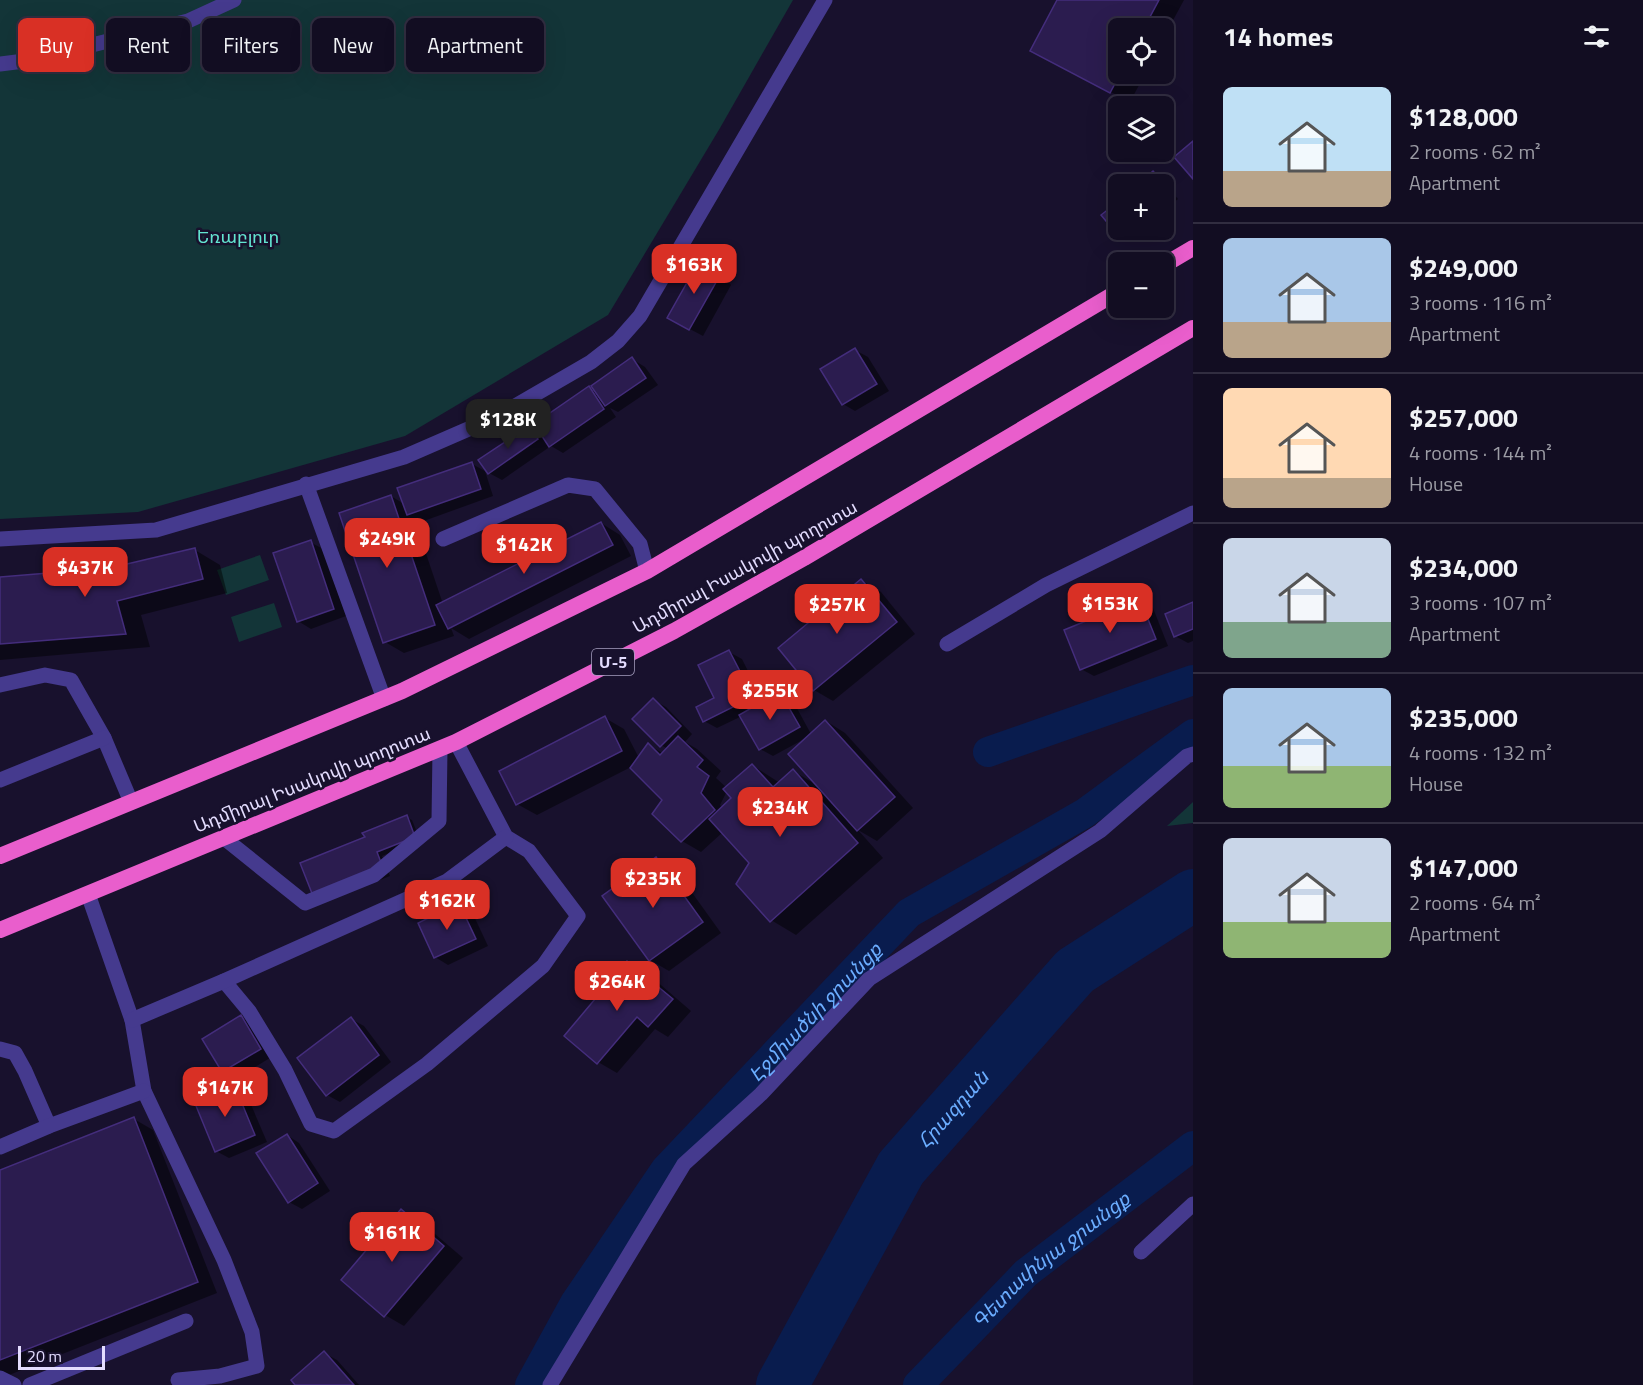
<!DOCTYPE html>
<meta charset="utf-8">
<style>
:root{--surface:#120d22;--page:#1b162a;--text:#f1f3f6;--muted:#9c9ca5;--line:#312d40;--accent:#d93025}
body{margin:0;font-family:"Titillium Web","Noto Sans Armenian",sans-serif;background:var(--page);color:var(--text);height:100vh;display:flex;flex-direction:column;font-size:22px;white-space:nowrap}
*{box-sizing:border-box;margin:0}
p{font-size:20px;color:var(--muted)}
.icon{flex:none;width:33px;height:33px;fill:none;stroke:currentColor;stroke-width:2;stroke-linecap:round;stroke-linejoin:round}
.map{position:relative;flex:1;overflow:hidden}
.panel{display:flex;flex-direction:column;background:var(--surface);width:450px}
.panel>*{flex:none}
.top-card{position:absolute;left:18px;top:18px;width:570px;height:54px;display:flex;gap:12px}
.buttons{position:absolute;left:1108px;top:18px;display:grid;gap:12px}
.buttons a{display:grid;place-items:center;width:66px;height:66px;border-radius:9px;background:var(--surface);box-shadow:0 6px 24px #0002,0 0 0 2px var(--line);font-size:30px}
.scale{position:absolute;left:18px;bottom:15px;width:87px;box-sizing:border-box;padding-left:6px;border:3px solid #e4ddff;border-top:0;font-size:16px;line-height:21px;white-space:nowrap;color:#e4ddff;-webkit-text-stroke:4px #18112d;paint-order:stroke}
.price{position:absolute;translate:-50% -51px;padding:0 14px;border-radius:12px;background:var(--accent);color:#fff;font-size:20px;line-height:39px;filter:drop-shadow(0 2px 3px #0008)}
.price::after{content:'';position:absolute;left:50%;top:36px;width:18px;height:14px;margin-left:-9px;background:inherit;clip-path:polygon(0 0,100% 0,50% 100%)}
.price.active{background:#222;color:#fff}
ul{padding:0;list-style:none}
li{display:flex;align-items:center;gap:18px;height:150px;padding:0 30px}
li+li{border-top:2px solid var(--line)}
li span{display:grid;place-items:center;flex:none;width:168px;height:120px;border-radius:9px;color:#555}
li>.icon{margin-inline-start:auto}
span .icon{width:72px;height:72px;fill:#fffc;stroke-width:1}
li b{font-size:26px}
h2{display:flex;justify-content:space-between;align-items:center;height:72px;padding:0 30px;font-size:26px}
.pill{padding:0 21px;border-radius:9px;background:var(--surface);box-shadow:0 6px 24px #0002,0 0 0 2px var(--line);font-size:21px;line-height:54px}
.pill.active{background:var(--accent);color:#fff}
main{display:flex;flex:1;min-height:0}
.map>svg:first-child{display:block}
.green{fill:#133538}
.shadow{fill:#0007;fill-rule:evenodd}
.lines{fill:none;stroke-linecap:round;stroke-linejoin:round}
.canal{stroke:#091c4e;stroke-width:30}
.river{stroke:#091c4e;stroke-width:52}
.building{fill:#2b1c4f;stroke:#442d7c;stroke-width:1.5}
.service{stroke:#453a8e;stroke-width:15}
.minor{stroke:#453a8e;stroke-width:15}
.trunk{stroke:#e95ecc;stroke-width:16}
.labels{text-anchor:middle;stroke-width:5;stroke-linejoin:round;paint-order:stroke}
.shield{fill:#18112d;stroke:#a7a0c0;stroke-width:1.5}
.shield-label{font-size:16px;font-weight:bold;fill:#e4ddff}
.park-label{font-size:18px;fill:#63e5d1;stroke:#18112d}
.street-label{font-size:18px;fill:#e4ddff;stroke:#18112d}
.water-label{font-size:20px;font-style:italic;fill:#6badff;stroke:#18112d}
</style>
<main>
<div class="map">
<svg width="1193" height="1385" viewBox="0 0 1193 1385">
<rect width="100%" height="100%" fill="#18112d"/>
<g class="green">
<polygon points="0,0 793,0 720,128 608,315 405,436 138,512 0,519"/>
<polygon points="260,555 269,580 226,595 217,570"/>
<polygon points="274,603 282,627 239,642 231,617"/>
<polygon points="1193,802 1193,823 1167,826"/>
</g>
<g class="shadow">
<polygon points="1059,0 1184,0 1164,37 1164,28 1119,28 1119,74 1145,74 1130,102 1051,61"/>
<polygon points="1153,173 1159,177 1178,199 1164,210 1164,184 1140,184"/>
<polygon points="1119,203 1119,230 1141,230 1128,241 1122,238 1104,216"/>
<polygon points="702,258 715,265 731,285 703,336 669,318"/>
<polygon points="855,350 868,357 889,391 855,411 843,404"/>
<polygon points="632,359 645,367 658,385 618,412 610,408 616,417 563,453 551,446 502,480 489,473 529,428 544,437 589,388 597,393"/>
<polygon points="472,464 485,471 493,496 421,522 414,518 443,604 601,523 620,535 631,556 469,639 451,628 454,636 404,653 385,642 391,496 404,504"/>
<polygon points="310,542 323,549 346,616 311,629 298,621"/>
<polygon points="195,550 220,565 227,593 141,615 150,647 0,660 0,579 111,569"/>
<polygon points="862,581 881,592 915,634 833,701 814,690"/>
<polygon points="1140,601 1153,608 1168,646 1094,676 1081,669"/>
<polygon points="1193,604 1193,641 1188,643 1175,636"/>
<path d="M729,652L742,659L751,677L759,673L772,680L779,694L793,701L811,734L826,721L845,733L913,808L877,841L858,830L883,858L796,935L771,920L751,863L723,832L701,852L682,841L654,814L664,800L631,767L537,815L517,804L605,718L624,729L639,758L649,745L664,754L668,749L661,745L653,700L666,707L692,734L685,742L697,749L721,771L716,778L727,788L752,765L780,783L793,771L817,785L806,738L773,756L760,749L742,716L717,728L704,721L717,699ZM727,791L734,798L723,808L720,805Z"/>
<polygon points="406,817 412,820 420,840 382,856 390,876 322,903 367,837"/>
<polygon points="656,858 675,869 721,933 669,971 650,960"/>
<polygon points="459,905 472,912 488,946 448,965 435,957"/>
<polygon points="628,962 647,973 691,1011 668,1037 655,1029 617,1073 598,1062"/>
<polygon points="241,1017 253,1024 273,1056 236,1079 223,1071 204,1040"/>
<polygon points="351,1019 364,1026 391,1062 340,1102 327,1095"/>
<polygon points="233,1086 246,1093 267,1142 229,1158 216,1151"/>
<polygon points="134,1119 153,1130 217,1293 4,1377 0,1375 0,1171"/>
<polygon points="287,1135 299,1143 330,1191 302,1209 289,1202"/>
<polygon points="402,1211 421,1222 463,1258 404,1326 385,1315"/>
<polygon points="324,1353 337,1360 359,1385 297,1385"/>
</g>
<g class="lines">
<g class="canal">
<polyline points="988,752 1193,680"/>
<path id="s1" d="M530,1385L575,1303L666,1169L909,913L1085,813L1193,734"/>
<path id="s2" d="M918,1385L1026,1273L1193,1146"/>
</g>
<path class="river" id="s3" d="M782,1385L901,1168L1075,971L1193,895"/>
</g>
<g class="building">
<polygon points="1057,0 1159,0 1144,28 1119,28 1120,74 1110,93 1030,51"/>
<polygon points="1193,141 1193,179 1174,157"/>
<polygon points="1153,171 1173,195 1164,203 1164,184 1138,184"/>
<polygon points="1119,201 1119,230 1132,230 1121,239 1101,215"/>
<polygon points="702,256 719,277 689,330 667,318"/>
<polygon points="855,348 877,384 842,405 820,369"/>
<polygon points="632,357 646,378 605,406 591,386"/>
<polygon points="589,386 604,409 549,447 534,424"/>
<polygon points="529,426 538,439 488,474 478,460"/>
<polygon points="472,462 481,489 407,515 397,488"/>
<polygon points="391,495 435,625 383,643 339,513"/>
<polygon points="601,522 613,545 448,629 436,605"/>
<polygon points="311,540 334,609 297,622 273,553"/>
<polygon points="195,548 203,579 117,601 126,634 0,644 0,577 110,568"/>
<polygon points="861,579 897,622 813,691 778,648"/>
<polygon points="1140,599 1156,639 1080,670 1064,630"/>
<polygon points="1193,602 1193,629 1174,637 1165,614"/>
<polygon points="729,650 744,679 760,671 769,689 703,722 696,707 714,698 698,665"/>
<polygon points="780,692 800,727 759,750 739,715"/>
<polygon points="653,698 681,726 660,747 632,719"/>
<polygon points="605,716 622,751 516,805 499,771"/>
<polygon points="825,720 895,797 857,831 788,754"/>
<polygon points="678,736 703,760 697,767 709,776 701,793 715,810 681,842 652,814 662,800 630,768 648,743 660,755"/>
<polygon points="752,764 773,787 793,769 858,843 770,922 736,884 749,863 709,819 731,798 723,789"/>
<polygon points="407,815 415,837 377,852 385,873 315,901 300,863 365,837 362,833"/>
<polygon points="656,857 703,922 649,961 602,896"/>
<polygon points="459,903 476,939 434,958 418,923"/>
<polygon points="627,961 673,999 648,1027 637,1017 597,1064 564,1036"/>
<polygon points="241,1015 261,1049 222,1072 202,1039"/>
<polygon points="351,1017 379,1055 326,1096 297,1058"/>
<polygon points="234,1084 255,1135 215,1152 194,1101"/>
<polygon points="134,1117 198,1282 0,1360 0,1170"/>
<polygon points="287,1134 318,1183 288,1203 256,1153"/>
<polygon points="401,1209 444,1246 384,1317 341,1280"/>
<polygon points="324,1351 354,1385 295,1385 291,1380"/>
</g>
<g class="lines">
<g class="service">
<polyline points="0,64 32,60 188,21 234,0"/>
<polyline points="306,484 384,699"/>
<polyline points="0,539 156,530 404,457 496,417 591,362 618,341 640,316 825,0"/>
<polyline points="443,539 568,485 595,489 640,544 647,571"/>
<polyline points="947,644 1046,585 1193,513"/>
<polyline points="0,685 45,675 71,680 104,738 131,802"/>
<polyline points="0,780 104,738"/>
<polyline points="224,838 305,903 374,875 439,821 440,749"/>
<polyline points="88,894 132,1020 144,1091 224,1260 252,1332 257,1366 220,1376 178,1380"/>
<polyline points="224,981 249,1011 285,1070 311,1124 334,1131 427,1064 543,966 578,916 529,851 506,837 456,742"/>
<polyline points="132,1020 224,981 447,881 506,837"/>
<polyline points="0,1049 15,1053 25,1071 49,1126"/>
<polyline points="0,1147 49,1126 144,1091"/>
<polyline points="1141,1252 1193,1204"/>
<polyline points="0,1378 14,1385"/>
<polyline points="30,1385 186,1321"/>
</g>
<polyline class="minor" points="550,1385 684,1164 761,1094 869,979 1100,831 1187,756 1193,754"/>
<g class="trunk">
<polyline points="1164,265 1193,248"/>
<polyline points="0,856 402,691 647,571 1119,291"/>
<polyline points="0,930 456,742 674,631 804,558 1193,328"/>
</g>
</g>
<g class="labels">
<rect class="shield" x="592" y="649" width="42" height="26" rx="4.5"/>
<g class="shield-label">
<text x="613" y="668">Մ-5</text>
</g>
<g class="park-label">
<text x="238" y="243">Եռաբլուր</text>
</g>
<g class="street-label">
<text transform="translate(745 567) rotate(-29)" y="6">Ադմիրալ Իսակովի պողոտա</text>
<text transform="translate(312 780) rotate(-22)" y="6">Ադմիրալ Իսակովի պողոտա</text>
</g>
<g class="water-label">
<text dy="7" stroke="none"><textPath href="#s1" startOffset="472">Էջմիածնի ջրանցք</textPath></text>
<text dy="7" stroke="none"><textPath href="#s3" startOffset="326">Հրազդան</textPath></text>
<text dy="7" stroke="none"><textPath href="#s2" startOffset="183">Գետափնյա ջրանցք</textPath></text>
</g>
</g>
</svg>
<div class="buttons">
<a><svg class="icon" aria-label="locate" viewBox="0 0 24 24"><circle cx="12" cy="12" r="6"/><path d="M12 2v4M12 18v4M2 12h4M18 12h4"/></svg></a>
<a><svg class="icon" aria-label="layers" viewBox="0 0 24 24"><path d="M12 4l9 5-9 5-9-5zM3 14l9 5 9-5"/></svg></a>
<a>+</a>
<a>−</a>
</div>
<div class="scale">20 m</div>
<b class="price" style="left:694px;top:295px">$163K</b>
<b class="price active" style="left:508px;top:450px">$128K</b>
<b class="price" style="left:387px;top:569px">$249K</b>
<b class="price" style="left:524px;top:575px">$142K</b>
<b class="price" style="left:85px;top:598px">$437K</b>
<b class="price" style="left:1110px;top:634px">$153K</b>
<b class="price" style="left:837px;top:635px">$257K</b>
<b class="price" style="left:770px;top:721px">$255K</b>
<b class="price" style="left:780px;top:838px">$234K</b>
<b class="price" style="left:653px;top:909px">$235K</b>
<b class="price" style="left:447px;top:931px">$162K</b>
<b class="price" style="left:617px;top:1012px">$264K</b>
<b class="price" style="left:225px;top:1118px">$147K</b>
<b class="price" style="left:392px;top:1263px">$161K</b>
<div class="top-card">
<a class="pill active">Buy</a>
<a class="pill">Rent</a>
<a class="pill">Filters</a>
<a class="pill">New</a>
<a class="pill">Apartment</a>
</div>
</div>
<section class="panel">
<h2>14 homes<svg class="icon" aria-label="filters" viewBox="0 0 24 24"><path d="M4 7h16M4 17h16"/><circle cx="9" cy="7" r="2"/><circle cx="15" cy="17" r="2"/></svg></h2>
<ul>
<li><span style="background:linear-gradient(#bfe0f5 70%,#b9a48a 0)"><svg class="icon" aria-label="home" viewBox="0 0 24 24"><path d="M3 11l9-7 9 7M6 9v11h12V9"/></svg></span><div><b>$128,000</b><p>2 rooms · 62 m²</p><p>Apartment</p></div></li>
<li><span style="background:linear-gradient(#a9c7e8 70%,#b9a48a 0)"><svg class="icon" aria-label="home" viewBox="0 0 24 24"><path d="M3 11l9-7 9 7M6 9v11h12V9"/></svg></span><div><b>$249,000</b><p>3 rooms · 116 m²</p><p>Apartment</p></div></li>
<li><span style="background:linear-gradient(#ffd9b3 75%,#b9a48a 0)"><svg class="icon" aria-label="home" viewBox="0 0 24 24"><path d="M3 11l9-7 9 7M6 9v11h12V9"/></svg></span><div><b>$257,000</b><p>4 rooms · 144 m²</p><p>House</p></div></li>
<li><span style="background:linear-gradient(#c9d6e8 70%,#7fa58c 0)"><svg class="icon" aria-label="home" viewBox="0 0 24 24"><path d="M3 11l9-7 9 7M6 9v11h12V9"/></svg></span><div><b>$234,000</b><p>3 rooms · 107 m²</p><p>Apartment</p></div></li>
<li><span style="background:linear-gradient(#a9c7e8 65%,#8fb573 0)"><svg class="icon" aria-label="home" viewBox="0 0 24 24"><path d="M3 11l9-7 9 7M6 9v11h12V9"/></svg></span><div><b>$235,000</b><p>4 rooms · 132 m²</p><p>House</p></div></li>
<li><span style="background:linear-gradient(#c9d6e8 70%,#8fb573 0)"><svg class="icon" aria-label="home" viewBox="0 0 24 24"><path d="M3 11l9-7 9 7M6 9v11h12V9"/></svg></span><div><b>$147,000</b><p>2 rooms · 64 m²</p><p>Apartment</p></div></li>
</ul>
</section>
</main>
